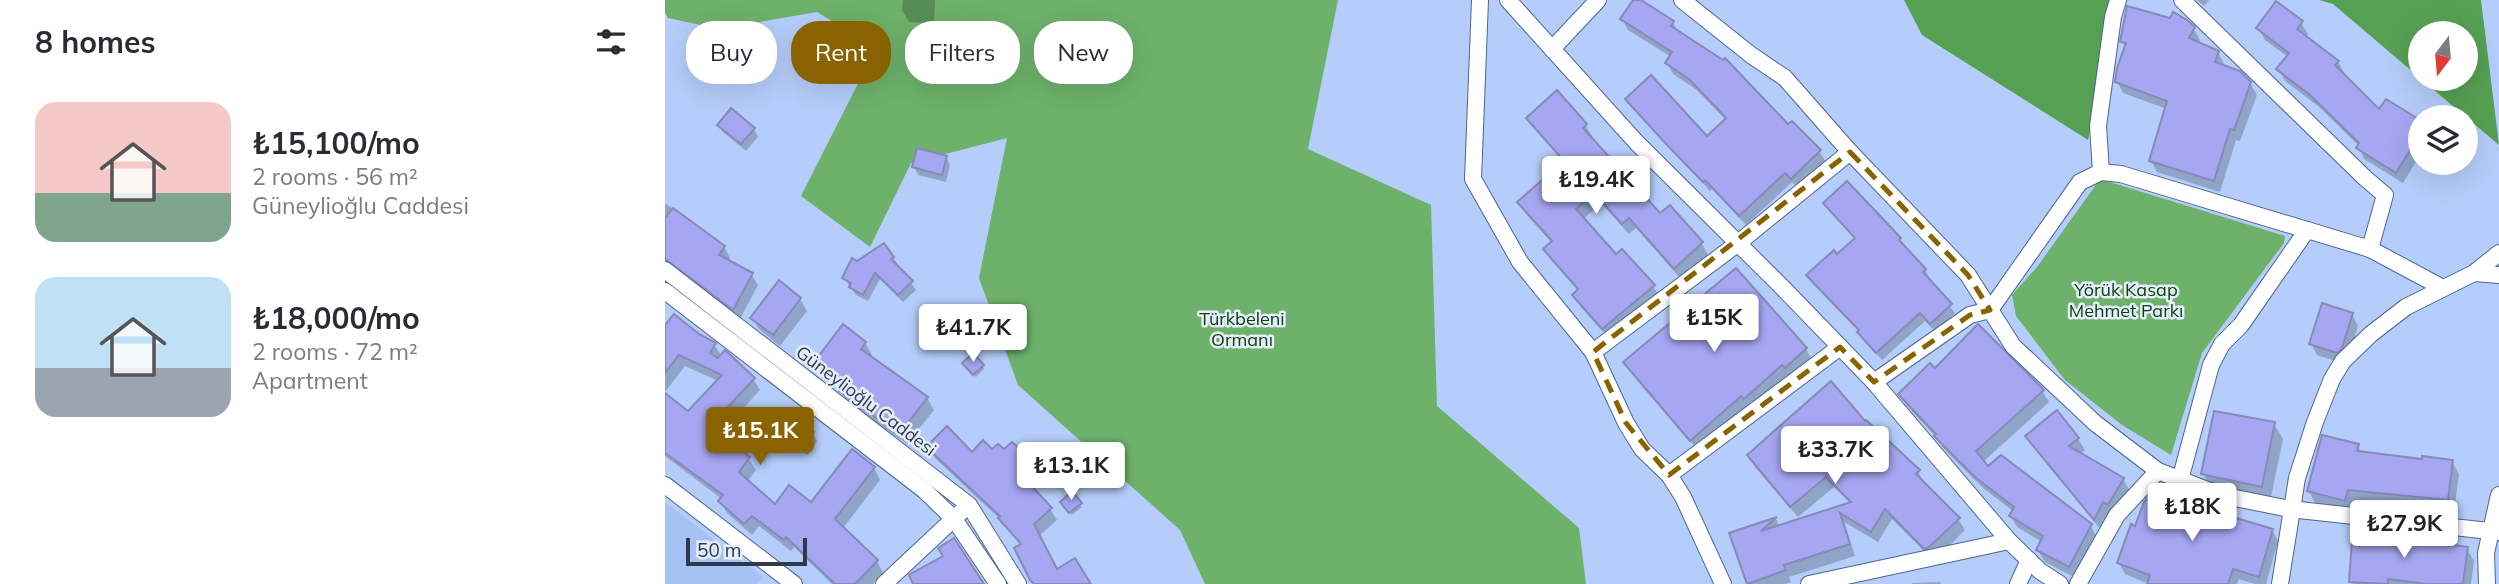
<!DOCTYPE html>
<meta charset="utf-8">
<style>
:root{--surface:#fff;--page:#f7f7f7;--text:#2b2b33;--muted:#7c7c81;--accent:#886300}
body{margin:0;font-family:Mulish,sans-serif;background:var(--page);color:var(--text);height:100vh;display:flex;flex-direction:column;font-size:26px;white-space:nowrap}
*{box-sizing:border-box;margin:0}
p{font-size:23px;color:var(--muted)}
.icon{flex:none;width:38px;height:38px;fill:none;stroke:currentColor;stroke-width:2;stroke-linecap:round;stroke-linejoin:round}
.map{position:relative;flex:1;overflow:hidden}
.sheet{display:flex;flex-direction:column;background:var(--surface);width:665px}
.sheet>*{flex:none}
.guide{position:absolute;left:21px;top:21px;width:665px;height:63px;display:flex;gap:14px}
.needle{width:46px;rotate:196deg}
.buttons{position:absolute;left:1743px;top:21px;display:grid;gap:14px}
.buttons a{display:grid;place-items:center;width:70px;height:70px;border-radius:50%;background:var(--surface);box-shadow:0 7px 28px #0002;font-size:35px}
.scale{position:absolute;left:21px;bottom:18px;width:121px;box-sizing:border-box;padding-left:7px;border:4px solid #303a4c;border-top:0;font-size:19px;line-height:24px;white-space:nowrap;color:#303a4c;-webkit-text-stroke:5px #e6eefc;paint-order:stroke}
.price{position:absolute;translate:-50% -60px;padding:0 16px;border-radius:7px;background:#fff;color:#222;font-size:23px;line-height:46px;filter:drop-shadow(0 2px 4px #0008)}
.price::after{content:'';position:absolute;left:50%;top:42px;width:21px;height:16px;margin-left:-10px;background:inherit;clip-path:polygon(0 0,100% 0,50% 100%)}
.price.on{background:var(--accent);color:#fff}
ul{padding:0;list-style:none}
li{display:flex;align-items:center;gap:21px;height:175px;padding:0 35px}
li span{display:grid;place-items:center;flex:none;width:196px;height:140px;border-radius:21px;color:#555}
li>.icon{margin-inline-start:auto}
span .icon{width:84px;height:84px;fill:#fffc;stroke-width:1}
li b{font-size:30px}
h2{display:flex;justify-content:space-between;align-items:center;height:84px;padding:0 35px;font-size:30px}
.chip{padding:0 24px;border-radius:28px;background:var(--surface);box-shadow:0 7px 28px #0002;font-size:24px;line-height:63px}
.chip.on{background:var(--accent);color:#fff}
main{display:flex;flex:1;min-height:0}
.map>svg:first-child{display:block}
.built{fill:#a6c1f4}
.green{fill:#6eb16b}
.forest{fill:#56a053}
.shadow{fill:#0003}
.building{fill:#a6a7f2;stroke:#8789b7;stroke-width:2}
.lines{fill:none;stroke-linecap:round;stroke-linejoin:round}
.street-casing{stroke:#50658d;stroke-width:18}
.street{stroke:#fff;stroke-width:16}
.marked{fill:none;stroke:#886300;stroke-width:5;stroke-dasharray:14 9;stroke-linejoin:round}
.labels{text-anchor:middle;stroke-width:5;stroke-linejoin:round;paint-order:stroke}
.park-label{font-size:18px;fill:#0d420d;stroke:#e6eefc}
.street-label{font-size:18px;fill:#303a4c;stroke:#e6eefc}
</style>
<main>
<section class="sheet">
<h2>8 homes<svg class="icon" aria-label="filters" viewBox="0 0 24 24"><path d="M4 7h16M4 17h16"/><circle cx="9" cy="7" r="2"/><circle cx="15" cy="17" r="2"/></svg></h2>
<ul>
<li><span style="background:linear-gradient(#f6c9c9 65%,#7fa58c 0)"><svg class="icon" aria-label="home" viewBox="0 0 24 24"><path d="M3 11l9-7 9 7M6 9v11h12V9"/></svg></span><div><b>₺15,100/mo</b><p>2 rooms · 56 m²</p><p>Güneylioğlu Caddesi</p></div></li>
<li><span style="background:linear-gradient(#bfe0f5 65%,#9aa5b1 0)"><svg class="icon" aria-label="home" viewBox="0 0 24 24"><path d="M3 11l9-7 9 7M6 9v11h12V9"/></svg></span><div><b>₺18,000/mo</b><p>2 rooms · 72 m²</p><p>Apartment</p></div></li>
</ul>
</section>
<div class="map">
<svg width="1834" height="584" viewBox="0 0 1834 584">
<rect width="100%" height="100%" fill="#b5cdfa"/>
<polygon class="built" points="0,502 98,577 92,584 0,584"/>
<g class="green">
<polygon points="0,0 673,0 643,149 766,205 772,406 914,528 921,584 540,584 515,530 353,385 314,278 342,138 246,163 205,247 136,196 211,48 152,12 54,29 3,18 0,13"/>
<polygon points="1435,179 1620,236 1619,243 1537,353 1506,455 1457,425 1400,380 1351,316 1347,295 1372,267"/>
</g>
<g class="forest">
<polygon points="1239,0 1448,0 1423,140 1257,35"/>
<polygon points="1654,0 1816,0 1834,145 1756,79 1801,79 1801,33 1755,33 1755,78 1668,4"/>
</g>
<g class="shadow">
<polygon points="238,0 270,0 269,23 244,22 237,10"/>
<polygon points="970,0 1008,23 1015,34 1154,151 1161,162 1133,188 1127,182 1081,225 1047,189 1045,191 969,110 963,99 1042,138 1061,120 1032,90 1008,74 1002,63 1006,57 963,30 957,19"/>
<polygon points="1532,0 1544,0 1539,6"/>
<polygon points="1636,23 1643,34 1640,38 1673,62 1679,73 1678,75 1715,112 1722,101 1755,122 1755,155 1738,183 1699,159 1694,146 1653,106 1620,81 1614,70 1623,57 1600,40 1593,28"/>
<polygon points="1528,28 1535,40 1533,44 1553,52 1559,64 1558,67 1585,83 1592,95 1575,141 1571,140 1555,192 1492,172 1486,161 1502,109 1458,93 1452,81 1461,48 1457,42"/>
<polygon points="863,118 920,125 927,136 925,138 995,216 1005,207 1037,244 1043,255 1016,279 971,228 964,234 936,203 918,219 951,257 988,286 995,297 945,339 915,306 909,295 914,291 886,260 880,249 887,243 861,214 855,203 900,163 870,129"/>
<polygon points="54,125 89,129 93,137 81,151 58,132"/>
<polygon points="281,157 285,165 281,182 253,175 249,167"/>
<polygon points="0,203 59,247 65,258 63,262 86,274 93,285 75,319 0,265"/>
<polygon points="1160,203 1234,239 1260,270 1264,278 1263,280 1290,313 1270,331 1260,321 1217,360 1199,341 1194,332 1148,284 1144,275 1172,257 1191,240"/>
<polygon points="219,245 251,290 238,302 215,279 203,301 191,295 179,278 193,263"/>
<polygon points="1071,270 1141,349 1147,360 1127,378 1124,375 1086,409 1083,406 1033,450 966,373 960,362"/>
<polygon points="135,299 142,311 115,346 94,329 87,318"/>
<polygon points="1687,315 1693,326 1683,360 1679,364 1652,355 1646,343"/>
<polygon points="0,328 33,335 49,344 57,357 88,379 95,390 54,435 84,459 91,470 82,482 110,507 147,505 209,468 215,480 178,528 212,561 218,573 208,584 167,584 129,547 126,551 94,526 87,535 62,513 55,501 57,499 0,456 0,395 23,413 53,381 20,366 0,392"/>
<polygon points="200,343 207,355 205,357 262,398 269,410 242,444 183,403 176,391 178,388 159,373 152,361"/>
<polygon points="301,366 318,366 319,369 311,377"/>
<polygon points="1270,370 1377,391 1384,402 1318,462 1323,468 1425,525 1432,537 1411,578 1380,562 1373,550 1377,542 1352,527 1346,516 1348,511 1318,488 1278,448 1272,438 1242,406 1235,394"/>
<polygon points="1200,424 1253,471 1259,484 1293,519 1300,530 1271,559 1267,559 1227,519 1213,542 1179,522 1190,556 1124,577 1126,582 1120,584 1084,584 1066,534 1111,519 1115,527 1186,504 1169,487 1133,517 1090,467 1084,456"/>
<polygon points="1609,424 1618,439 1605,502 1547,489 1538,474"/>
<polygon points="114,431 148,434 152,441 143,455 118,439"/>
<polygon points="1363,436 1413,439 1420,450 1415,454 1458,479 1465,491 1436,530 1369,448"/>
<polygon points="1693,446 1697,453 1759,461 1787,462 1794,474 1789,512 1689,501 1687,512 1650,503 1644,491"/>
<polygon points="263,447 307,454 339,452 363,459 370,470 360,481 385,509 392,520 374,536 392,571 424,584 371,584 357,546 336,520 270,458"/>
<polygon points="415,504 417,507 407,515 399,505"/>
<polygon points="1534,505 1537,510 1607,530 1613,541 1601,584 1590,584 1574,579 1572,584 1484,584 1460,574 1454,563 1471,528"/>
<polygon points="1725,532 1729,539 1802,549 1809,561 1806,584 1688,584 1686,581"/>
<polygon points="1275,582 1276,584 1247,584 1247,583"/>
</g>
<g class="building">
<polygon points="968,0 976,0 1009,21 1006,26 1058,60 1060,58 1123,124 1127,121 1156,150 1126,179 1120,173 1074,216 1040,180 1038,182 1003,146 960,99 986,75 1042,136 1061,118 1024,79 1000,63 1007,52 955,19"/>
<polygon points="1611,1 1638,21 1632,29 1674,61 1670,65 1714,109 1721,99 1755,120 1755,134 1731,173 1691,148 1694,143 1645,95 1611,69 1624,53 1591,28"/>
<polygon points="1462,6 1505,18 1508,12 1522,20 1530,27 1524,38 1554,51 1550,62 1575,71 1586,82 1569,130 1565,129 1549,181 1484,161 1502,101 1450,82 1452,68 1461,43 1455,42"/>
<polygon points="892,90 922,124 918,128 995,213 1005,205 1038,242 1009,269 964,218 957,224 929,193 911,209 951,254 957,249 990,285 937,329 907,295 913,289 878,249 887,241 852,202 899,161 861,118"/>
<polygon points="66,108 90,128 76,144 52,125"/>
<polygon points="252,148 282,156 277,175 247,167"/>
<polygon points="1182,181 1236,238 1234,240 1261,269 1258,272 1287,304 1265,324 1255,313 1211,353 1192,332 1194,330 1141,275 1169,250 1172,254 1190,238 1158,203"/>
<polygon points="8,208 60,246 54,255 88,273 68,310 0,259 0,218"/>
<polygon points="219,243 229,257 226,259 248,281 233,295 210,273 198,295 184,287 186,283 177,278 187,258 192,261"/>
<polygon points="1071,268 1142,348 1120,368 1117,365 1079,399 1076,396 1025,441 958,362"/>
<polygon points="114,280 136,298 108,335 85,318"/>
<polygon points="1657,303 1688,313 1677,348 1672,353 1644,344"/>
<polygon points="9,314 34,334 51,343 45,353 53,358 60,350 90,378 45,426 85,457 74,472 110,504 124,485 146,502 187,449 210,467 170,519 213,560 190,584 170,584 121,537 119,540 87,516 79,524 53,501 58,495 0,453 0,393 23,411 57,375 14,355 0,373 0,325"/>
<polygon points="178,324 201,342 196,349 263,397 234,434 174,391 179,384 150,361"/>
<polygon points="1313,324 1379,390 1311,451 1323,466 1336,455 1427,524 1404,567 1371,550 1378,536 1344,516 1349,507 1310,477 1269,436 1271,434 1233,394 1265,363 1270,368"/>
<polygon points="308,353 319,365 308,375 297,363"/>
<polygon points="1166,381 1200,421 1201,420 1255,470 1251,474 1295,518 1264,547 1259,549 1220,509 1206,532 1175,513 1185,544 1119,565 1121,570 1082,584 1064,533 1112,517 1096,531 1186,502 1161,477 1125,507 1082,455"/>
<polygon points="1392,410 1414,438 1404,446 1459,478 1443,505 1438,502 1429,520 1360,436"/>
<polygon points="1549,411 1610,422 1597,487 1536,474"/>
<polygon points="122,415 149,432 138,449 112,431"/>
<polygon points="282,426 307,452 318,440 327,449 333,444 339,449 347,442 365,458 353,471 387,508 369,524 392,569 410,558 426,584 369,584 365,580 349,548 356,544 333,518 335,516 261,447"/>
<polygon points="1657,435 1694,444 1692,451 1757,459 1757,456 1788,460 1783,500 1683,490 1680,501 1642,491"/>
<polygon points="1492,487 1535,503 1534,507 1608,529 1594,577 1568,569 1563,584 1482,584 1485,575 1452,563 1466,524 1470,526 1479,502"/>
<polygon points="407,491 417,503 404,513 395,502"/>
<polygon points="1688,527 1726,531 1726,536 1803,547 1798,584 1761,584 1723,579 1723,584 1684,582"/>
<polygon points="289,538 319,584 248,584 244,575 278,556 273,548"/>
</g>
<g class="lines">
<defs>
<g id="street">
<polyline points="815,0 808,179 855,262 928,352 961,423 977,449 1004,475 1018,497 1058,584"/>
<polyline points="843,0 972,143 1116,286 1209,382 1344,541 1375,571 1395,584"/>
<polyline points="1017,0 1086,55 1120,78 1185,152 1303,275 1348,346 1430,423 1493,471 1555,495 1625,509 1834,532"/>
<polyline points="1517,0 1700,178 1720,195 1705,249 1778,288"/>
<polyline points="887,49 933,0"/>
<polyline points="1436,172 1433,126 1448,17 1453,0"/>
<polyline points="0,270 304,505 353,584"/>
<polyline points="1809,273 1834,275"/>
<polyline points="0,291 259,490 289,519 333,584"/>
<polyline points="928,352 1072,244 1185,152"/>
<polyline points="1209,382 1305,315 1325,310 1415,182 1436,172 1456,174 1705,249"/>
<polyline points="1004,475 1175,347"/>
<polyline points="1515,480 1546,365 1557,344 1576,325 1642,230"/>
<polyline points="0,485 129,584"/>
<polyline points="219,584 296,512"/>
<polyline points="1144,584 1344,541"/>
<polyline points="1353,584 1364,560"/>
<polyline points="1413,584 1452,515 1493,471"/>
<polyline points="1615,584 1632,478 1650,422 1667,379 1678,361 1706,334 1741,307 1809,273 1834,253"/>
<polyline points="1822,584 1821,553 1834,495"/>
</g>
</defs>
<use href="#street" class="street-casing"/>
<use href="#street" class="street"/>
</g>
<path class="marked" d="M1185,152L1303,275L1325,310L1305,315L1209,382L1175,347L1004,475L961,423L928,352Z"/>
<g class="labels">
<g class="park-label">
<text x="1461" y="296">Yörük Kasap<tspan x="1461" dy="21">Mehmet Parkı</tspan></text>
<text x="577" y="325">Türkbeleni<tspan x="577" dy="21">Ormanı</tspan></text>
</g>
<g class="street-label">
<text transform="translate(201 401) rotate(37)" y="6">Güneylioğlu Caddesi</text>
</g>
</g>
</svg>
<div class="buttons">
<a><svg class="needle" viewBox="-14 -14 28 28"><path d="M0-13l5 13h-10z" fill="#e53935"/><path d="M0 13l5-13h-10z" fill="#7c7c81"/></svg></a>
<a><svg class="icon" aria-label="layers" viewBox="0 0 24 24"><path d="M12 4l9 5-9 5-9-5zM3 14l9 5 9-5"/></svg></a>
</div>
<div class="scale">50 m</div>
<b class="price" style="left:931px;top:216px">₺19.4K</b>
<b class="price" style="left:1049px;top:354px">₺15K</b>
<b class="price" style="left:308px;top:364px">₺41.7K</b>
<b class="price on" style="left:95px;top:467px">₺15.1K</b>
<b class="price" style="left:1170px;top:486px">₺33.7K</b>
<b class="price" style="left:406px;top:502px">₺13.1K</b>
<b class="price" style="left:1527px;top:543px">₺18K</b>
<b class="price" style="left:1739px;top:560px">₺27.9K</b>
<div class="guide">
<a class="chip">Buy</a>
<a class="chip on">Rent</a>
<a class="chip">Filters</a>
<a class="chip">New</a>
</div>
</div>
</main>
